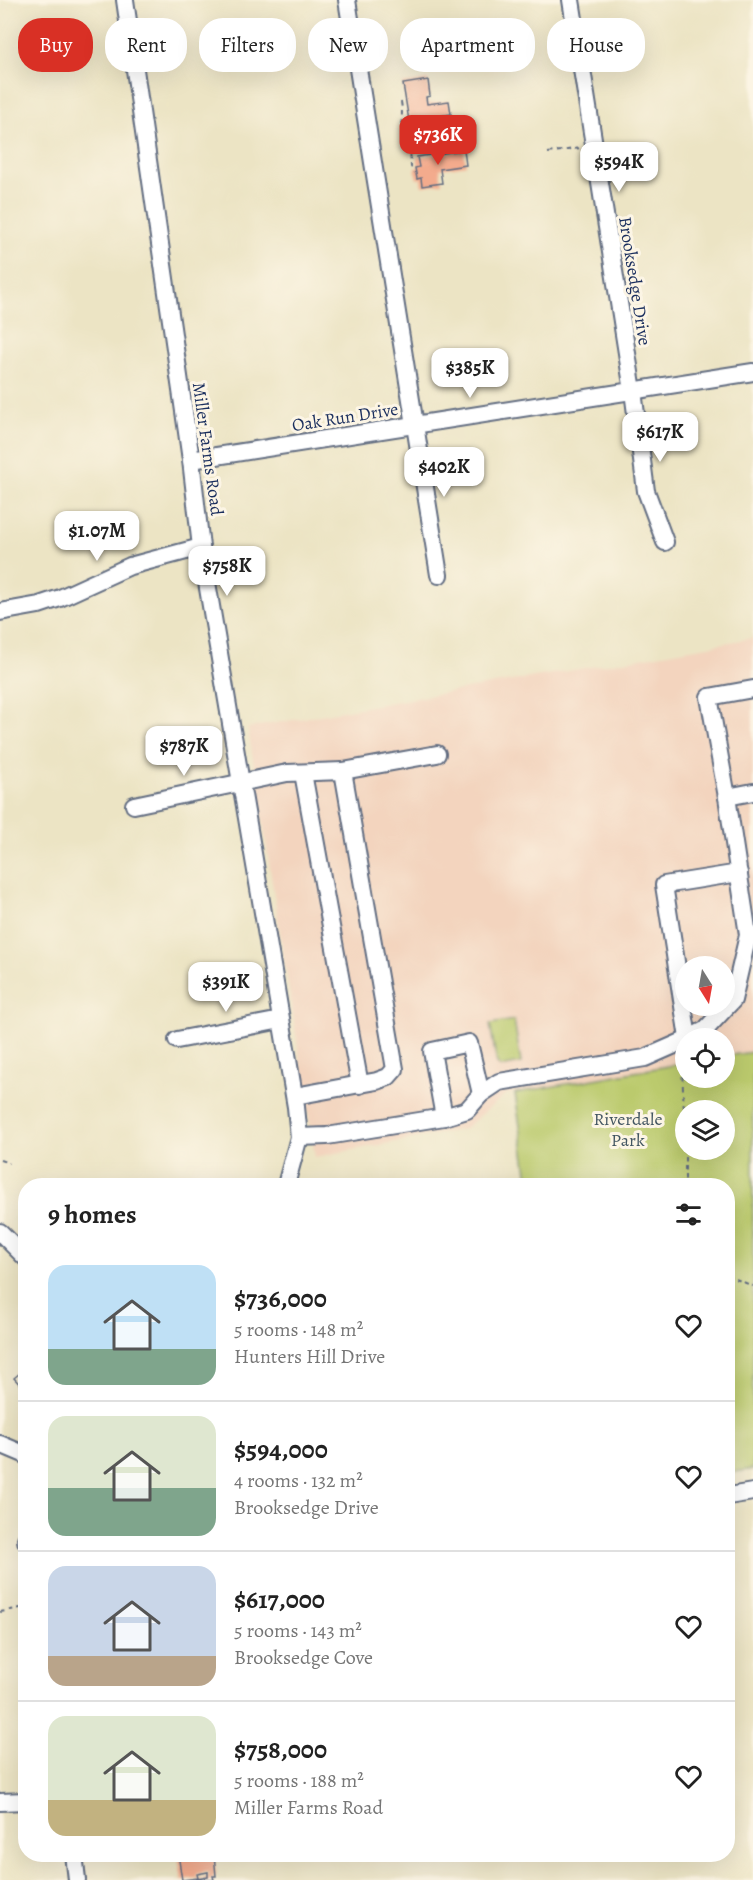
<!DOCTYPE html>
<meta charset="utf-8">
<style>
:root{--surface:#fff;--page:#f2f2f2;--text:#222;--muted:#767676;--line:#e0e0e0;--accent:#d93025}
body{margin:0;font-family:Alegreya,serif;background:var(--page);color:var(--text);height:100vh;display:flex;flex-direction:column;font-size:22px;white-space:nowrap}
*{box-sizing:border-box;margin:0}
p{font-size:20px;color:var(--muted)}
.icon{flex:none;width:33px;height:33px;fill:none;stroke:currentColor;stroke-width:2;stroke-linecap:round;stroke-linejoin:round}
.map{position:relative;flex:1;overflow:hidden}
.side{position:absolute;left:18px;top:1178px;width:717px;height:684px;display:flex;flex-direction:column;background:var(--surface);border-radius:24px;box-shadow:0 6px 24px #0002}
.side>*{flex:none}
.top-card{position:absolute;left:18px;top:18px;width:717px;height:54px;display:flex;gap:12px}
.needle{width:39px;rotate:169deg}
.controls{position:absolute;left:675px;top:956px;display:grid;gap:12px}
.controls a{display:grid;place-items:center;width:60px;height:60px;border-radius:50%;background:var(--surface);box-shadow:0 6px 24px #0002;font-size:30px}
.price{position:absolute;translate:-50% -51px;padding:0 14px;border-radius:12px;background:#fff;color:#222;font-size:20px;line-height:39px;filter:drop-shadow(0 2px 3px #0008)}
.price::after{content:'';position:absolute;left:50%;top:36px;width:18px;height:14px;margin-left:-9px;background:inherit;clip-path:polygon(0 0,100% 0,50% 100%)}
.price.on{background:var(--accent);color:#fff}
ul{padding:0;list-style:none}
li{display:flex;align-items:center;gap:18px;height:150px;padding:0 30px}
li+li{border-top:2px solid var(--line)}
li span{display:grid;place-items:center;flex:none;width:168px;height:120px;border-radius:18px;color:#555}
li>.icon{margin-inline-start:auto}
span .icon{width:72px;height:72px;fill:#fffc;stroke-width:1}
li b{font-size:26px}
h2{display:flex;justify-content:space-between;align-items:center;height:72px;padding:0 30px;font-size:26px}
.tag{padding:0 21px;border-radius:24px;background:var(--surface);box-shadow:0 6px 24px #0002;font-size:21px;line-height:54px}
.tag.on{background:var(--accent);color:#fff}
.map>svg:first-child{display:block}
.built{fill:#f3d4be;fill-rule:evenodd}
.green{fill:#bbca6d;stroke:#6b7c66;stroke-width:1.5;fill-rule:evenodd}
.building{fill:#f3ab8d}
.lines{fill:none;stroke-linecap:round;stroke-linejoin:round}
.minor-casing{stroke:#646e82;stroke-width:20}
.path{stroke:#646e82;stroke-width:2;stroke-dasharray:4.5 4.5;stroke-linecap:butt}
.minor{stroke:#fff;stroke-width:16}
.labels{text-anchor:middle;stroke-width:6;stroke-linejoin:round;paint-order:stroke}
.street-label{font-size:18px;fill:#1b2f5e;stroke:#fcf5e5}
.park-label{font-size:18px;fill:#435662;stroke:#fcf5e5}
</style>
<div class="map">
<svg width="753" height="1880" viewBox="0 0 753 1880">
<rect width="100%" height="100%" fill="#fcf5e5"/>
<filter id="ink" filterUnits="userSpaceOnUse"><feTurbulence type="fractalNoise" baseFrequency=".0167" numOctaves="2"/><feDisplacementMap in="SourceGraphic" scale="12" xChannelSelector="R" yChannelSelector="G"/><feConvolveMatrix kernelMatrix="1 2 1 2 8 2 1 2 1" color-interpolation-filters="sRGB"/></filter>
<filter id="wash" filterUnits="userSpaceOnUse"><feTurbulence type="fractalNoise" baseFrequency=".008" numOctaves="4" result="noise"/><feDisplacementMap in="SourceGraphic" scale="24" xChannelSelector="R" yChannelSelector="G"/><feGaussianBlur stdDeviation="1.35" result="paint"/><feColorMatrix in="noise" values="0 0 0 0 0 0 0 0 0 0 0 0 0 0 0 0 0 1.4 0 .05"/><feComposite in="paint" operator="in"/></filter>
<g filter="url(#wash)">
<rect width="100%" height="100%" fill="#ece4c4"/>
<path class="built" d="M753,638V1051L725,1056L724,1038H686L685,1063L506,1094L464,1129L315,1157L248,728ZM686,966H724V1005H686Z"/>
<g class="green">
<polygon points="514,1020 521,1063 501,1067 497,1064 490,1024"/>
<path d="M753,1052V1469L728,1473V1185H529L515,1093L685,1063L686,1077H724L725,1056ZM686,1110H724V1149H686Z"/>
</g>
<g id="blocks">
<g class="building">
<polygon points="428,80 430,96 426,97 427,104 449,101 451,114 409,121 403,84"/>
<polygon points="464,150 466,165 440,169 442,183 422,186 421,178 417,179 415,168 419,167 417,157"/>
<polygon points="26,1368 26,1391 14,1378"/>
<polygon points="178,1854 214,1854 216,1876 213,1876 214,1880 197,1880 196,1879 208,1877 208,1872 197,1874 198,1878 182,1880"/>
</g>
</g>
</g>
<g filter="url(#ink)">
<use href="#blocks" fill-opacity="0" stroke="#646e82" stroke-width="1.5"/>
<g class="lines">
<defs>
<g id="minor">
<polyline points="125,0 191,460 201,547 296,1107 299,1137 286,1185"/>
<polyline points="347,0 439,575"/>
<polyline points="571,0 633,391 646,491 665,542"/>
<polyline points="191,460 753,372"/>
<polyline points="0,612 39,605 60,598 130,566 201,547"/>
<polyline points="343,771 437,754"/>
<polyline points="303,773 360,1085"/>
<polyline points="727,797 753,792"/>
<polyline points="134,805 287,773 343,771 395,1069 388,1077 377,1081 295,1096"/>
<polyline points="688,1038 664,885 739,873"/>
<polyline points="689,1038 705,1030 733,1000 748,935 727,797 709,697 753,689"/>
<polyline points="177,1040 281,1020"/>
<polyline points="444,1117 432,1051 469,1043 481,1094"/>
<polyline points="299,1137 327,1136 444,1117 467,1110 481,1094 499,1082 645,1058 686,1040"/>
<polyline points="0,1232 26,1258"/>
<polyline points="0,1444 26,1455"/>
<polyline points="728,1496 753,1492"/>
<polyline points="26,1539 26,1541"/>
<polyline points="0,1802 26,1801"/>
<polyline points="74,1854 77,1880"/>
</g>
</defs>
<use href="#minor" class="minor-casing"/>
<g class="path">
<path d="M401,102C403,112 401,120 402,129"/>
<polyline points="410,146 411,167 415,173"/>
<polyline points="548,153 580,148"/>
<polyline points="682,1067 685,1135 685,1185"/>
<polyline points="0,1160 9,1163"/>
<polyline points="728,1274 731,1277 753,1286"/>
<polyline points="0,1612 26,1607"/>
</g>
<use href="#minor" class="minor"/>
</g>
</g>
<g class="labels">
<g class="street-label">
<text transform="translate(635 281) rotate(81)" y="6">Brooksedge Drive</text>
<text transform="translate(345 417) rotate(-9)" y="6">Oak Run Drive</text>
<text transform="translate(208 449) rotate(82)" y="6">Miller Farms Road</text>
</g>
<g class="park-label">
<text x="628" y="1125">Riverdale<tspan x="628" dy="21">Park</tspan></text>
</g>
</g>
</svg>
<div class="controls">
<a><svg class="needle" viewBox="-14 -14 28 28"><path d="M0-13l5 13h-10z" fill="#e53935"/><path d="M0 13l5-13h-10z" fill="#767676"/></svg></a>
<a><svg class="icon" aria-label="locate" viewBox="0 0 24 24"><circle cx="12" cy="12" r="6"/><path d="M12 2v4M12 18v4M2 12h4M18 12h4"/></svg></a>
<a><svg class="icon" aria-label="layers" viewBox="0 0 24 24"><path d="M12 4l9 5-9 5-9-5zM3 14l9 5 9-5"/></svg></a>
</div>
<b class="price on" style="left:438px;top:166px">$736K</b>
<b class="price" style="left:619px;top:193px">$594K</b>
<b class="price" style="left:470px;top:399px">$385K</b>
<b class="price" style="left:660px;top:463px">$617K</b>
<b class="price" style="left:444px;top:498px">$402K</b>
<b class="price" style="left:97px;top:562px">$1.07M</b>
<b class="price" style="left:227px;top:597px">$758K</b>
<b class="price" style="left:184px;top:777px">$787K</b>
<b class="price" style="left:226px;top:1013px">$391K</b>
<div class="top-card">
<a class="tag on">Buy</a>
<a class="tag">Rent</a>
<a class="tag">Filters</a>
<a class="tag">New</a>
<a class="tag">Apartment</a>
<a class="tag">House</a>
</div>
<section class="side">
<h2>9 homes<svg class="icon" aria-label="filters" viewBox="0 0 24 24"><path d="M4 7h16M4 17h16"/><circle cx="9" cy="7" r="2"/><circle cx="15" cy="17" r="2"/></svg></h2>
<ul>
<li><span style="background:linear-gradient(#bfe0f5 70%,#7fa58c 0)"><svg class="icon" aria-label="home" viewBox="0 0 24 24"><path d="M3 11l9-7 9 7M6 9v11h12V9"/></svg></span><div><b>$736,000</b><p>5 rooms · 148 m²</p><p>Hunters Hill Drive</p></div><svg class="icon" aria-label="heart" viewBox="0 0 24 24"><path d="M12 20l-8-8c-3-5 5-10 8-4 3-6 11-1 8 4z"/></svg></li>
<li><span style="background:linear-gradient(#dfe7d0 60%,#7fa58c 0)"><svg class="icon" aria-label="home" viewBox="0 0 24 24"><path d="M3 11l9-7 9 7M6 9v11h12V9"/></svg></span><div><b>$594,000</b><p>4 rooms · 132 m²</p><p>Brooksedge Drive</p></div><svg class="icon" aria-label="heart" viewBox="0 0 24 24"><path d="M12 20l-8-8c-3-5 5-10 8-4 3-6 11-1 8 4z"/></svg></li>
<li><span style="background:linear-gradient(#c9d6e8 75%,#b9a48a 0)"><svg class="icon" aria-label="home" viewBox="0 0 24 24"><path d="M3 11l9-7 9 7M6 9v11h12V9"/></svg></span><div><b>$617,000</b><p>5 rooms · 143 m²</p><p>Brooksedge Cove</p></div><svg class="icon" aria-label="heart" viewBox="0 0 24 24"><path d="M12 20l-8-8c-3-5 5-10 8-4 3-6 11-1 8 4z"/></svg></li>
<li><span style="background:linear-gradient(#dfe7d0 70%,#c2b280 0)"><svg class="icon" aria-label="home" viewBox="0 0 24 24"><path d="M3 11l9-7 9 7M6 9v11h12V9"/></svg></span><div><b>$758,000</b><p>5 rooms · 188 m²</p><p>Miller Farms Road</p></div><svg class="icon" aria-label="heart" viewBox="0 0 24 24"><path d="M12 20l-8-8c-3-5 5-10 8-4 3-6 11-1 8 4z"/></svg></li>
</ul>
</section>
</div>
